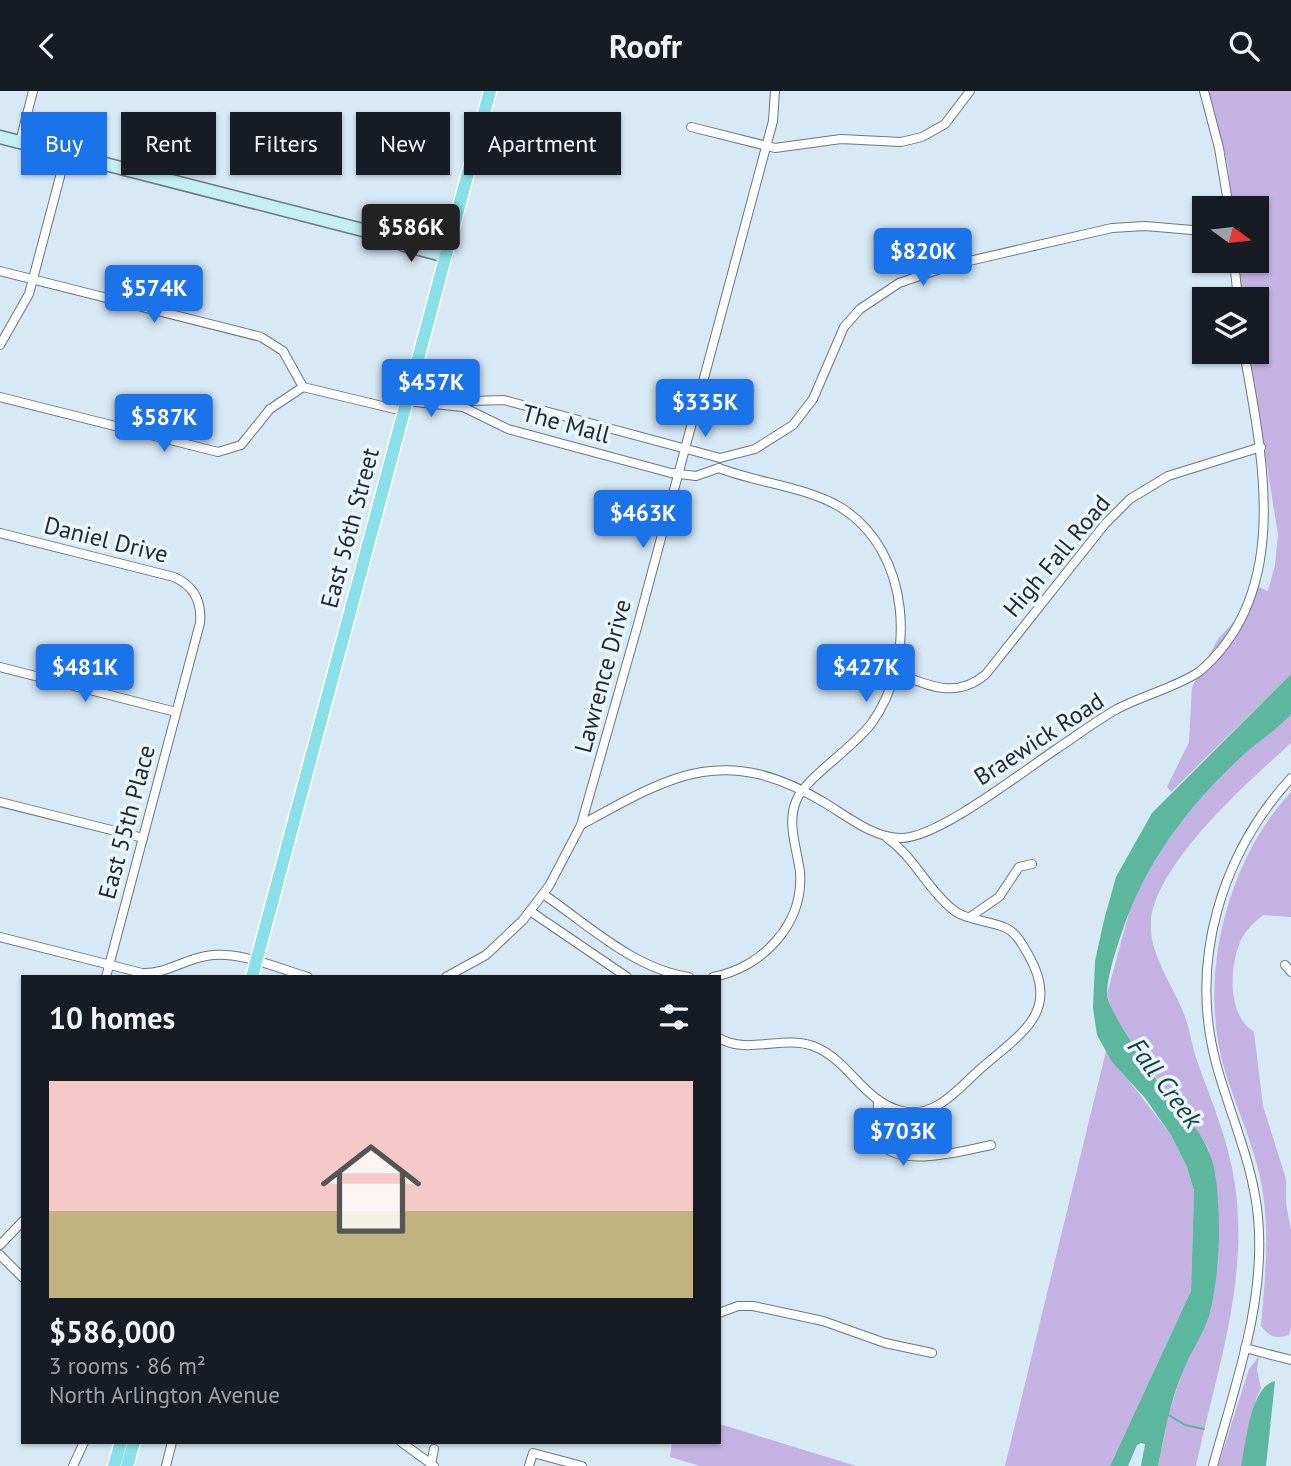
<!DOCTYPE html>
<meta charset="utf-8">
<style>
:root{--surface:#171b24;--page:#20242c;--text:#f1f3f6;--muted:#9ea1a6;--line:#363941;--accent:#1a73e8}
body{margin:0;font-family:"PT Sans",sans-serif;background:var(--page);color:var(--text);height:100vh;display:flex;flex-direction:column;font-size:26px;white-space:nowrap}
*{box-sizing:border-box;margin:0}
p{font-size:23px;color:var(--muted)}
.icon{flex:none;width:38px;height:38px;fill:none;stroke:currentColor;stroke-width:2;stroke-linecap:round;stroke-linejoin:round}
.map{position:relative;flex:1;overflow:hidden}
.details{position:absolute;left:21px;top:884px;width:700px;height:469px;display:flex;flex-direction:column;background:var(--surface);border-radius:0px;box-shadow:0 2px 5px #0004}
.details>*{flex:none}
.guide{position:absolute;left:21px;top:21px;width:700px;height:63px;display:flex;gap:14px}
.needle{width:46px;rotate:105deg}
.fabs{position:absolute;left:1192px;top:105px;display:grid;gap:14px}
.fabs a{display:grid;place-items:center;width:77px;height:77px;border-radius:0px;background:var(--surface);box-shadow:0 2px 5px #0004;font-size:35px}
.price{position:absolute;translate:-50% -60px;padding:0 16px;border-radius:7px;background:var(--accent);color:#fff;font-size:23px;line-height:46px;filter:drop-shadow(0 2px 4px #0008)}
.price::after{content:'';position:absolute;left:50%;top:42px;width:21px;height:16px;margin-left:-10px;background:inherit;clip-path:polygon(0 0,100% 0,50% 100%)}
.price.on{background:#222;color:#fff}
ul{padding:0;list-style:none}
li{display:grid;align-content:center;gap:14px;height:371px;padding:0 28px}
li+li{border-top:2px solid var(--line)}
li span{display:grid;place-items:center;height:217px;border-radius:0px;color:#555}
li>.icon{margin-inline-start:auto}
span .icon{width:126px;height:126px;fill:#fffc;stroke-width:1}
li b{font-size:30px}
h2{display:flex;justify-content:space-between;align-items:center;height:84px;padding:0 28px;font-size:30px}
.chip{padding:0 24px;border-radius:0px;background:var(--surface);box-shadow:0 2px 5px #0004;font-size:24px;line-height:63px}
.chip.on{background:var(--accent);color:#fff}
header{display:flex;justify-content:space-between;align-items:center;height:91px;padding:0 28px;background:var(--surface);font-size:32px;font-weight:600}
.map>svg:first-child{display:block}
.green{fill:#c3b2e2}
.water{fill:#5db79f}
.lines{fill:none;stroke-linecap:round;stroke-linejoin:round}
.stream{stroke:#5db79f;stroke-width:2}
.street-casing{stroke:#687882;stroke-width:10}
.secondary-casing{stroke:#687882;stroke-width:15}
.primary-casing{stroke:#fff;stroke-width:15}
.street{stroke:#fff;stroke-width:8}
.secondary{stroke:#c4eff4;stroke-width:12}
.primary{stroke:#8ae0e9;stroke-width:12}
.labels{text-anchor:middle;stroke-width:7;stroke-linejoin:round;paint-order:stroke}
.street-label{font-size:24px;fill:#23292e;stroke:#e8f6ff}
.water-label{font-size:26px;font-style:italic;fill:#143d34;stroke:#e8f6ff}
</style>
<header><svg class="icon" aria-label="back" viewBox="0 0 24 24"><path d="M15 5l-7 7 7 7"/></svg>Roofr<svg class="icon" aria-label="search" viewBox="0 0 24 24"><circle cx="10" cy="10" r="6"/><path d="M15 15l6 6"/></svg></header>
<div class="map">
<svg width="1291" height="1375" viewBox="0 0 1291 1375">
<rect width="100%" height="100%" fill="#d7e9f5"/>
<g class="green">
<polygon points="1209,0 1291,0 1291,583 1171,701 1167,696 1189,651 1192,596 1218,548 1243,521 1255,495 1268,500 1275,474 1278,444 1249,261 1256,261 1256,208 1242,208 1238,170 1256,170 1256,117 1232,117 1228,75"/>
<path d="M1291,623V652C1246,693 1171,759 1153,817C1142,857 1173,891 1185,926C1190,940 1192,954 1196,967C1211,1009 1229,1050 1235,1094C1249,1191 1216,1281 1196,1375H1158L1169,1322L1183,1278L1208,1226L1216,1159V1086L1208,1057L1190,1028L1146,974L1112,920L1107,903L1133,807L1155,768L1184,724L1240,666Z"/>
<path d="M1291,701V826L1263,824C1254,831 1246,839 1241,849C1229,876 1227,924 1254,941L1263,1015L1286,1088V1113L1291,1139V1237L1289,1244C1275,1248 1270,1246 1261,1235C1265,1188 1270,1143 1262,1096C1255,1056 1237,1019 1225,980C1197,889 1226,770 1291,701Z"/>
<polygon points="1106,960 1171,1044 1187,1076 1194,1100 1191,1200 1110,1375 1005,1375"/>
<polygon points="1259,1265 1257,1279 1261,1298 1256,1308 1241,1375 1218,1375 1249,1278"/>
<polygon points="719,1333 736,1338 856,1375 700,1375 670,1366 672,1351 719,1351"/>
</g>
<g class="water">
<path d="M1291,583V623C1276,640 1255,652 1239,668C1186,718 1145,772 1122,841C1116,859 1107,885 1107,903C1108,918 1136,957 1145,972C1169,1011 1211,1039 1216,1088C1221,1130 1220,1184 1209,1225C1203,1244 1191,1260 1184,1278C1170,1309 1165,1342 1158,1375H1141L1145,1353L1141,1352L1137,1354L1128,1375H1110L1191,1200L1194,1100L1187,1076L1171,1044L1145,1007L1112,971L1097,944L1093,917L1095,870L1104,829L1116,786L1152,722Z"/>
<path d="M1275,1290L1266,1375H1241C1246,1353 1250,1295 1275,1290Z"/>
</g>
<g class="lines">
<polyline class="stream" points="1167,1323 1185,1334 1204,1338"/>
<defs>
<g id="street">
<polyline points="1204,0 1219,57 1229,117"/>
<polyline points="691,36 775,57 841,48 901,51 922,46 945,33 970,0"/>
<polyline points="20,51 33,0"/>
<polyline points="1234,170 1238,208"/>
<polyline points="0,180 261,246 283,260 303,296"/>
<polyline points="0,254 29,203 66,63"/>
<polyline points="414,283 471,310 504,309 720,367 755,358 793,334 813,308 844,236 860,218 899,192 952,174 1112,137 1145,135 1204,140"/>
<polyline points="303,296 403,320"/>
<polyline points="0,306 218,361 241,354 270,318 303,296"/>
<polyline points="406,310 463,316 508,338 671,382 696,385 719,377"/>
<path d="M0,442L174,486C194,495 202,511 200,532L106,886"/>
<polyline points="0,576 176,621"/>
<path d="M896,582C928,594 956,609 986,583L1105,433L1130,408L1168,385L1261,356"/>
<polyline points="0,711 143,747"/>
<path d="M581,734C673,683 725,652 825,712C848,726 874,747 901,747C938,747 1022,681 1055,659C1076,645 1096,630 1117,618C1144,604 1174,597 1199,581C1291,503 1264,372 1244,261"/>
<path d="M543,803C587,833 634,878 689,886"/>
<polyline points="530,820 627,886"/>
<polyline points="970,826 999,806 1019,776 1032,773"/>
<path d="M0,846L142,882C166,883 183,869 206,865C238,859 277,877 308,886"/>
<polyline points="1285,874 1291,881"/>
<polyline points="446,886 486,864 523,829 549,795 581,734 638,533 773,30 775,0"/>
<path d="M713,886C762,877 804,833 800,781C797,757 786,731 797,708C807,686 852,658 871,633C917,570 912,460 840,416C804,395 757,392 719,377"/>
<path d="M719,947C747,964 783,944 813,955C849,968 863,1011 902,1020C934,1028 957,999 978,980C1018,944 1062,923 1029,865C1023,855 1017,842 1006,837C989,829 965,830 951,817C926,796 914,766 887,747"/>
<path d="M878,1009L877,1047C892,1080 964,1060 991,1054"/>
<polyline points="0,1154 23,1130"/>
<polyline points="0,1164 23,1187"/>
<polyline points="719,1222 738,1215 753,1215 823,1230 885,1252 932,1262"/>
<polyline points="1245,1257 1291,1269"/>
<polyline points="401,1351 434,1375"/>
<polyline points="431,1373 434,1358"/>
<polyline points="73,1375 84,1351"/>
<polyline points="166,1375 172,1351"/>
<polyline points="529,1375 533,1362 582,1375"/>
<path d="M1213,1375C1235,1294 1266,1211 1258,1126C1253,1072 1230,1024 1216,972C1189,870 1221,764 1291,687"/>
</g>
<g id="secondary">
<polyline points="0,46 390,146 406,146 448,156"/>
<polyline points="390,146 404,154 446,165"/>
</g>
<g id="primary">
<polyline points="252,886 490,0"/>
<polyline points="114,1375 121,1351"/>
<polyline points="127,1375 134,1351"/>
</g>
</defs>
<use href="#street" class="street-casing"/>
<use href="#secondary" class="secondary-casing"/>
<use href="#primary" class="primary-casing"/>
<use href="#street" class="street"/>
<use href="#secondary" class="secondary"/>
<use href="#primary" class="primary"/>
</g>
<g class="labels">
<g class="street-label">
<text transform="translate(566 333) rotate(15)" y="8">The Mall</text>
<text transform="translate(350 437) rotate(-75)" y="8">East 56th Street</text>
<text transform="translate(106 449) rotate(14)" y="8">Daniel Drive</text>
<text transform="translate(1057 465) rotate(-50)" y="8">High Fall Road</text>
<text transform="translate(603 585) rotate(-75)" y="8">Lawrence Drive</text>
<text transform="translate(1039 648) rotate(-33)" y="8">Braewick Road</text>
<text transform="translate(127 731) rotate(-75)" y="8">East 55th Place</text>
</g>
<g class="water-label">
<text transform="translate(1165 992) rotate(53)" y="9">Fall Creek</text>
</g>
</g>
</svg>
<div class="fabs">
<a><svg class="needle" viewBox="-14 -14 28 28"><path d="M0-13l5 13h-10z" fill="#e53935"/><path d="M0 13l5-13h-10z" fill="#9ea1a6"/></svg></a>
<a><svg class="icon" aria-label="layers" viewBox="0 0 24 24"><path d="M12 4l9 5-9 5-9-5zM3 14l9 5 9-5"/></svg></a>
</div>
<b class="price on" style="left:411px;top:173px">$586K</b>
<b class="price" style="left:923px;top:197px">$820K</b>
<b class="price" style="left:154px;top:234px">$574K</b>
<b class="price" style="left:431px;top:328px">$457K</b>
<b class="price" style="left:705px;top:348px">$335K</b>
<b class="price" style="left:164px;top:363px">$587K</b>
<b class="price" style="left:643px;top:459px">$463K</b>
<b class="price" style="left:85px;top:613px">$481K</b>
<b class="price" style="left:866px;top:613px">$427K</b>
<b class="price" style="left:903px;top:1077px">$703K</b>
<div class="guide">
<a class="chip on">Buy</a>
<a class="chip">Rent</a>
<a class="chip">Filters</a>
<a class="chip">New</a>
<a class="chip">Apartment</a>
</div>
<section class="details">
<h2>10 homes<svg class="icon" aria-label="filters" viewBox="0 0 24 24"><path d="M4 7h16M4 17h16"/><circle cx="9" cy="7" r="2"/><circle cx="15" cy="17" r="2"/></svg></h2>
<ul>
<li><span style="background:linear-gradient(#f6c9c9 60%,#c2b280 0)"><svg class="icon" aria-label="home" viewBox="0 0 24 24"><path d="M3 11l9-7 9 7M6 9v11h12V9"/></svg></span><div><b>$586,000</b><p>3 rooms · 86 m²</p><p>North Arlington Avenue</p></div></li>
</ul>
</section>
</div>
